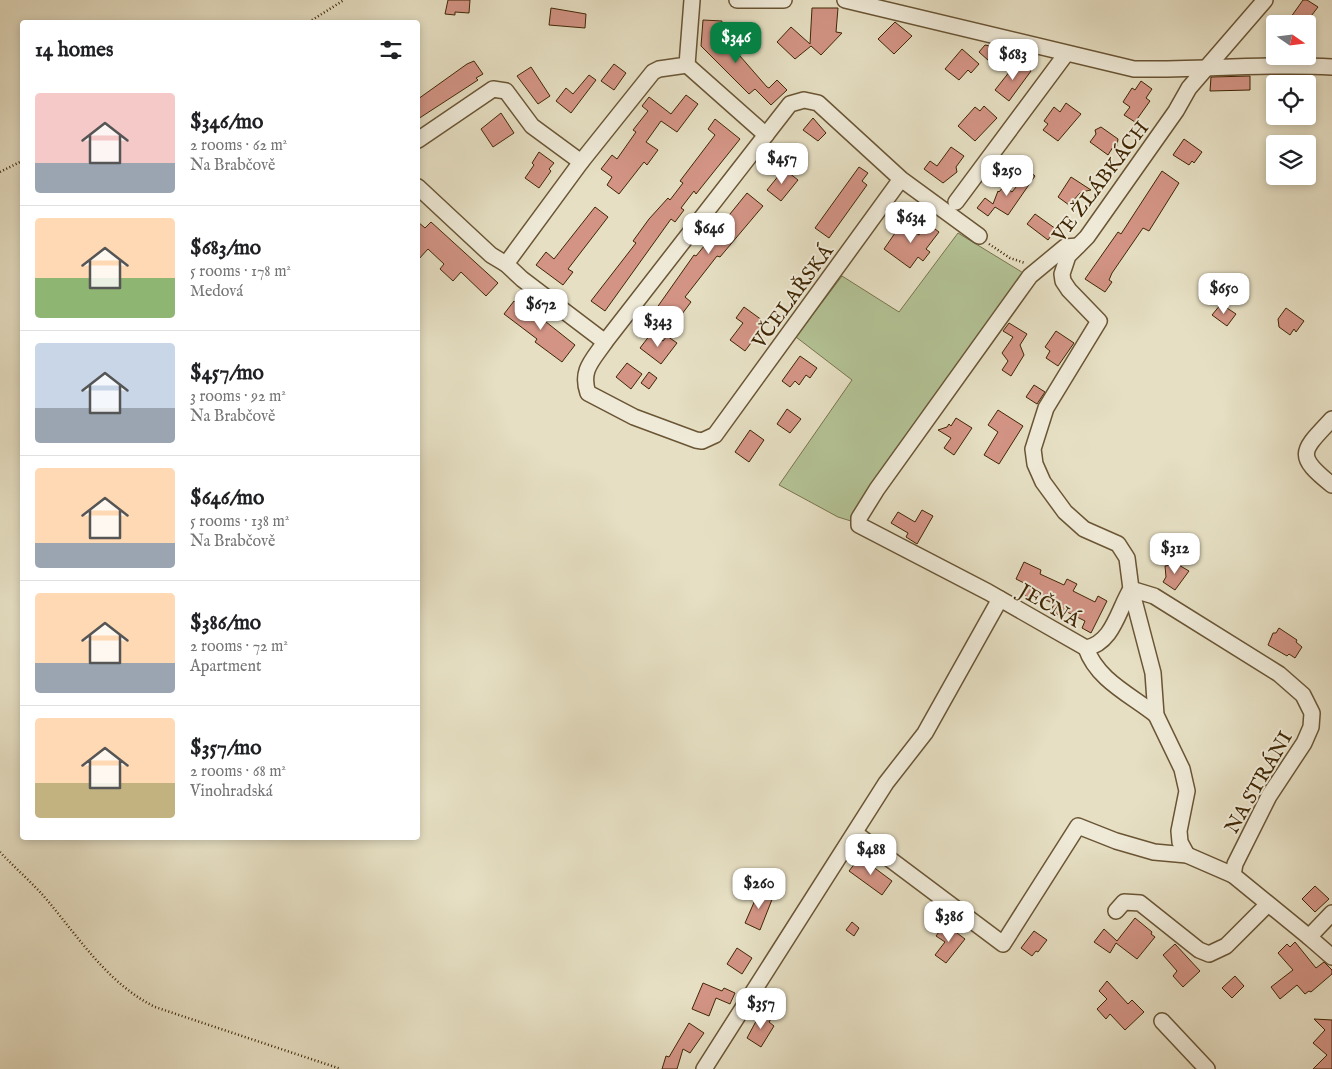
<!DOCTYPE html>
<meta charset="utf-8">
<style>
:root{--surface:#fff;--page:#f2f2f2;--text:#202124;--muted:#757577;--line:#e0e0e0;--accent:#0b8043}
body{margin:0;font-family:"IM FELL English",serif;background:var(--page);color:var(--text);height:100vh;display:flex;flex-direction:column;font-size:19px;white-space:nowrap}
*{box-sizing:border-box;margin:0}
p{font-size:16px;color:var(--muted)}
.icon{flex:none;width:28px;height:28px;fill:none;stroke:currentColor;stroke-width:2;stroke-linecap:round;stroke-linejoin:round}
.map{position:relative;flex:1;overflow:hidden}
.side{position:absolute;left:20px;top:20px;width:400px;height:820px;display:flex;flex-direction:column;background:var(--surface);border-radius:5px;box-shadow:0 2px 8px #0003}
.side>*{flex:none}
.needle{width:32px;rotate:104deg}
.controls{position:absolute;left:1266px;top:15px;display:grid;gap:10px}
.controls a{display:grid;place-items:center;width:50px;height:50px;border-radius:5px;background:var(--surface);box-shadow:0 2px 8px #0003;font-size:25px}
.price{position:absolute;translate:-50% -42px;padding:0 11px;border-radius:10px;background:#fff;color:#222;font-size:16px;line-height:32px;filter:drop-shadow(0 1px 2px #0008)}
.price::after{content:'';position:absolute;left:50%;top:30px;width:15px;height:11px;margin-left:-8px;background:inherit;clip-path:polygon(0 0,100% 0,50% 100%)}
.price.active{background:var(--accent);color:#fff}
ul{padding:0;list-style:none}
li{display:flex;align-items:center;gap:15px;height:125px;padding:0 15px}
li+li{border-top:1px solid var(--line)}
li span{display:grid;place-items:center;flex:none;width:140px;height:100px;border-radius:5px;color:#555}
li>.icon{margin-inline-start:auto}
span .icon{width:60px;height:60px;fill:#fffc;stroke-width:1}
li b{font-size:21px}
h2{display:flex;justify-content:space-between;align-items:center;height:60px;padding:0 15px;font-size:21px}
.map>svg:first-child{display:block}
.green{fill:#b3c295;stroke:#7a744c}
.building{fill:#d39485;stroke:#402704}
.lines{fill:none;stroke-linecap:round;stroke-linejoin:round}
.minor-casing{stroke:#6a5534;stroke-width:18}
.path{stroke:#402704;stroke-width:2.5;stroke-dasharray:1 2.5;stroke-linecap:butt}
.minor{stroke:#efead8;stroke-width:15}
.labels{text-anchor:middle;stroke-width:4;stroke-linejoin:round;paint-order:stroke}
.street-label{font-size:20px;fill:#402704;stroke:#efead8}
</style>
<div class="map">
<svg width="1332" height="1069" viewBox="0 0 1332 1069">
<rect width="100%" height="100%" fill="#e6dfc3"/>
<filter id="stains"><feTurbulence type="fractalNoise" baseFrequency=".004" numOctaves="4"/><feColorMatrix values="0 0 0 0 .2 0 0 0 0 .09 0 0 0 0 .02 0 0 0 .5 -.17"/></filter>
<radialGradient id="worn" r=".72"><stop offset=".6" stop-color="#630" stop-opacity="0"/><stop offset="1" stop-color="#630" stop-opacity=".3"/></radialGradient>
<polygon class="green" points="958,233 1025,274 851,521 838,517 779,485 852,380 796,337 842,276 899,312"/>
<g class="building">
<polygon points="448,0 470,0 469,13 455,12 455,15 445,14"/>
<polygon points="1303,0 1307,0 1318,7 1305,24 1286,24"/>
<polygon points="551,8 586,14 585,28 549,25"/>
<polygon points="812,8 838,8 836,32 842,33 821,55 811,46 795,59 777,42 791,27 810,44"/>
<polygon points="703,20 722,21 720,41 730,51 733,48 767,87 769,88 777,80 787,90 771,105 755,89 749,94 701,46"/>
<polygon points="895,22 912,36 894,54 878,39"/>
<polygon points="985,45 1000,48 989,61 979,52"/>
<polygon points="962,49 979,64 971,73 968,70 959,80 945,69"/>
<polygon points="474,61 483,74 476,78 478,80 418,119 418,99 467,64"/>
<polygon points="1018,61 1031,71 1009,101 995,90"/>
<polygon points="614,64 626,73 614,90 601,81"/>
<polygon points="531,67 550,96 538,104 517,76"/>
<polygon points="589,75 596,80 571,113 556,101 566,88 573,94"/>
<polygon points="1250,76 1250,90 1210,91 1211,77"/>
<polygon points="1141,81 1152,89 1146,98 1150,101 1135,122 1124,115 1130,107 1123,102 1132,88 1135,90"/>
<polygon points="686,95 698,104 677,132 661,121 646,142 658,150 647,165 644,162 619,194 607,185 612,177 601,169 612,155 617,159 636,132 633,130 648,111 642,106 649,97 671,114"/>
<polygon points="1066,103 1081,114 1058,141 1043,130 1048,124 1044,121 1054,107 1060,112"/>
<polygon points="984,106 997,118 975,141 958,126 975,107 980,111"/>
<polygon points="501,113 514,133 493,147 481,129"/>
<polygon points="813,118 826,133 818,141 803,130"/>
<polygon points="715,119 740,139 696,194 694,191 681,208 684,210 675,222 671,219 605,311 591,301 636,243 633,241 649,219 668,198 670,200 683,183 680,181 715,135 708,129"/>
<polygon points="1101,127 1118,139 1117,146 1113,147 1108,155 1090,142 1096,134 1095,130"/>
<polygon points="1184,139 1202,152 1194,163 1192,161 1189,165 1173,155"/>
<polygon points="951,147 964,156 956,167 957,172 943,183 924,169 930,161 937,166"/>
<polygon points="539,152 554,163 549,169 551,171 539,188 525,178 534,165 532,163"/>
<polygon points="859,167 868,173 862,181 867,185 829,238 815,228"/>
<polygon points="784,169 798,180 781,201 767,190"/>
<polygon points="1029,171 1035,176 1008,215 995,207 988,216 977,208 985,198 993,204 998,191 999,192 1004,186 1012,192"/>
<polygon points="1162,171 1179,183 1149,231 1143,228 1112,273 1109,280 1112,282 1105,292 1085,279 1118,232 1121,234"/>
<polygon points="1071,177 1091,190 1081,192 1069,205 1058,197"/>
<polygon points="747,193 763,206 720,257 717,256 685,297 691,302 682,314 675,309 668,318 656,309 694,255 696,256"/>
<polygon points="595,207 608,217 568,269 573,272 563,285 536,265 546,252 554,259"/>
<polygon points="1035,214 1056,229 1048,240 1027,224"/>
<polygon points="418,222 425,228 431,222 498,283 486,296 461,272 453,281 440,269 444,264 428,249 418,260"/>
<polygon points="902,223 919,235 927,223 939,232 926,249 930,252 923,261 918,257 910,268 884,249"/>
<polygon points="514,301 524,309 526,306 575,345 562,362 535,342 537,339 504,314"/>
<polygon points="1221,304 1236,314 1227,326 1212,315"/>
<polygon points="744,307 766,323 745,351 730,340 743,323 736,318"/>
<polygon points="1286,308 1304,321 1296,332 1294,329 1290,335 1279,327 1278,319"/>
<polygon points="1009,323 1027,334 1020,345 1024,355 1011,376 1002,370 1008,361 1002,353 1013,337 1003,331"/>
<polygon points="1056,331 1074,343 1058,366 1046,358 1050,351 1045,347"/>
<polygon points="650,335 658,341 660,339 663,341 667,336 677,343 661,364 640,348"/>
<polygon points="800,356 817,368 810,378 806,375 799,385 795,381 790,387 782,381"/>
<polygon points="627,363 642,374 631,389 616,377"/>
<polygon points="649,372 657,378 649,389 641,383"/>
<polygon points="1034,385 1045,392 1037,404 1026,397"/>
<polygon points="787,409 801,419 790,433 777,424"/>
<polygon points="998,410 1023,426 999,464 984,455 998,432 988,425"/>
<polygon points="956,418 972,428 954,455 944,448 951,438 938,430 947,427 949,424 951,426"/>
<polygon points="750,430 764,440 749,462 735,452"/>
<polygon points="922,510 933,516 917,544 906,537 908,533 891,523 898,512 915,522"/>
<polygon points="1024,562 1041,570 1040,574 1064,585 1067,579 1077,584 1073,591 1095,602 1098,596 1107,601 1091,633 1082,628 1085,621 1063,610 1061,616 1051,611 1054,604 1032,593 1030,598 1021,594 1026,584 1016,579"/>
<polygon points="1177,564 1189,571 1175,590 1163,582 1166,577 1165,566"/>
<polygon points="1279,628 1297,640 1296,642 1302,647 1295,658 1289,654 1287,656 1268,645 1273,633 1276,633"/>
<polygon points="860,857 892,881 882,895 849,871"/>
<polygon points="1315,886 1329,899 1315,912 1302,899"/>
<polygon points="759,891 773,897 760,930 745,923"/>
<polygon points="1135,918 1152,932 1151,934 1155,937 1137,959 1116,943 1110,953 1094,942 1104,929 1117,941"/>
<polygon points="852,922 859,928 854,936 846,930"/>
<polygon points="945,924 965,939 946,963 935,955 945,942 936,936"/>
<polygon points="1034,931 1047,940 1038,952 1036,951 1032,956 1021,948"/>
<polygon points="1295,942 1316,968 1324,962 1332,970 1332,974 1311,992 1309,991 1305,994 1297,985 1280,999 1271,987 1293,970 1278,953 1287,944 1290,947"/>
<polygon points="1175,944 1200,971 1183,987 1173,976 1177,971 1163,955"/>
<polygon points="737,948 752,958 742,974 727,964"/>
<polygon points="1235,976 1244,986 1232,998 1222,988"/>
<polygon points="1107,981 1128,1004 1132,1000 1144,1012 1125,1030 1110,1014 1106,1019 1097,1009 1107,999 1099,991"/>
<polygon points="703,983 722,991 724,988 735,993 730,1004 716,998 709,1016 692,1009"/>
<polygon points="761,1012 771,1019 769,1022 774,1026 761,1047 747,1038"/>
<polygon points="1314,1019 1332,1020 1332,1069 1313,1069 1327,1055 1313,1043 1325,1030"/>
<polygon points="689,1023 704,1033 690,1053 683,1049 677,1069 662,1069 666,1056 669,1057"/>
</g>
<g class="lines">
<defs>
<g id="minor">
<polyline points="737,0 784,0"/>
<path d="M845,0L1134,69C1200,70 1266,63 1332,67"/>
<polyline points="687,65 766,135"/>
<polyline points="418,140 493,89 506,91 532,126 581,162"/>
<path d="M901,179L715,435L702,441L696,440L634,417L588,393C580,370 593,360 605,342L790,104L804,100L818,103L901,179L979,236"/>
<polyline points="418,187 491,255 506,264 581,162 653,72 659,69 687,65 692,0"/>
<polyline points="956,202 1066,54"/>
<path d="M1078,246L1065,247L1030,276L877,489L859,518V525L988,592L1086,648C1113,643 1118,610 1131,589L1154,596L1279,674L1303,695L1312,713L1311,727L1304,743L1269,796L1235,864L1233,875L1309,937"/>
<polyline points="506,264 522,279 605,342"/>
<path d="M1332,419C1302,451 1294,455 1332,485"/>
<path d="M1086,648C1097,680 1131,695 1156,715"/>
<polyline points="855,833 1003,944 1078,826 1116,841 1154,852 1187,855 1233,875"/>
<polyline points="1187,855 1180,842 1179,831 1187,791 1182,769 1156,715 1153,673 1131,589 1127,558 1118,544 1084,529 1065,512 1043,482 1035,464 1033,449 1046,408 1099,321 1069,290 1063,281 1062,274 1068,256 1087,237 1176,111 1189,88 1265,0"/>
<polyline points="1116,911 1124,902 1140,903 1199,950 1209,954 1226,946 1267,905"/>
<polyline points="1332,913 1309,937 1332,957"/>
<polyline points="1162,1021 1207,1069"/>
<polyline points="704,1069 886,783 925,733 1000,599"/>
</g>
</defs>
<use href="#minor" class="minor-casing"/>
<g class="path">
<polyline points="309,22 344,0"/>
<polyline points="0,172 22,161"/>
<polyline points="989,244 1010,258 1025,263"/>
<path d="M0,852C13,866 28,879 41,893C77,934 105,982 155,1007L341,1069"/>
</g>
<use href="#minor" class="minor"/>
</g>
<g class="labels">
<g class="street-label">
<text transform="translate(1100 181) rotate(-53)" y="7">VE ŽLÁBKÁCH</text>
<text transform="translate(792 296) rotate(-54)" y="7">VČELAŘSKÁ</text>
<text transform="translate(1050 605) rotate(30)" y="7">JEČNÁ</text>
<text transform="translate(1258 782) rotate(-60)" y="7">NA STRÁNI</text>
</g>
</g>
<rect width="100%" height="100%" filter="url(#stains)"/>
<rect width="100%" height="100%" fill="url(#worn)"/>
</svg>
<div class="controls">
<a><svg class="needle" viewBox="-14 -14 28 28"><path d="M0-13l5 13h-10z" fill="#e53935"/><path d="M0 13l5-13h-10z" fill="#757577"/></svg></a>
<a><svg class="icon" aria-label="locate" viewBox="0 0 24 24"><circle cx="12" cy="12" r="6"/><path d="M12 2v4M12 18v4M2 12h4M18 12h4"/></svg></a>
<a><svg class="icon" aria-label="layers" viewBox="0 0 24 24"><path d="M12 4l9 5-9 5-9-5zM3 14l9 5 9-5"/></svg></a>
</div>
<b class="price active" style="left:736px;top:64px">$346</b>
<b class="price" style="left:1013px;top:81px">$683</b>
<b class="price" style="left:782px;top:185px">$457</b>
<b class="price" style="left:1007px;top:197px">$250</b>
<b class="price" style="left:911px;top:244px">$634</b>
<b class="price" style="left:709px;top:255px">$646</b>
<b class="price" style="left:1224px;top:315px">$650</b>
<b class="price" style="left:541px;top:331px">$672</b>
<b class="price" style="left:658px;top:348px">$343</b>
<b class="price" style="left:1175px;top:575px">$312</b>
<b class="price" style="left:871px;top:876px">$488</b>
<b class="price" style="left:759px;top:910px">$260</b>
<b class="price" style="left:949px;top:943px">$386</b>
<b class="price" style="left:761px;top:1030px">$357</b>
<section class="side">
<h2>14 homes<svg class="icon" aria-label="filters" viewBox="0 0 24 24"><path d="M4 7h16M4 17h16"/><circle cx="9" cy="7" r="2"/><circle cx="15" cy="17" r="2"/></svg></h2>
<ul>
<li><span style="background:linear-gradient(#f6c9c9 70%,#9aa5b1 0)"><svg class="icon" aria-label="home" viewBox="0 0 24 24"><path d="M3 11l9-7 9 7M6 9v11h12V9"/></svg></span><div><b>$346/mo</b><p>2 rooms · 62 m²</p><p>Na Brabčově</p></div></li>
<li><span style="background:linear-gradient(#ffd9b3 60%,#8fb573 0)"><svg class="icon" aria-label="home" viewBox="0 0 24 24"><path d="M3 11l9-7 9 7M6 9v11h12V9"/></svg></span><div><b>$683/mo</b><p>5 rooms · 178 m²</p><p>Medová</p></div></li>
<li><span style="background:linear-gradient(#c9d6e8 65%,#9aa5b1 0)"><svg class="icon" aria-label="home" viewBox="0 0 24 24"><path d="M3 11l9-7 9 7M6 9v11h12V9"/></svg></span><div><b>$457/mo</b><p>3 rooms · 92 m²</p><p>Na Brabčově</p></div></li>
<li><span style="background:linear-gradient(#ffd9b3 75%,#9aa5b1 0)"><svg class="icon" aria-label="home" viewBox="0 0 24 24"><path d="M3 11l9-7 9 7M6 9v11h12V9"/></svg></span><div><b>$646/mo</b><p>5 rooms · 138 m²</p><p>Na Brabčově</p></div></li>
<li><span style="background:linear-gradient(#ffd9b3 70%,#9aa5b1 0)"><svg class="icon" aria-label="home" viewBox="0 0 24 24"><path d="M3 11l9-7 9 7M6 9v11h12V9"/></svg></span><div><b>$386/mo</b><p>2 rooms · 72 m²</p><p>Apartment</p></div></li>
<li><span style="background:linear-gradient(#ffd9b3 65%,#c2b280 0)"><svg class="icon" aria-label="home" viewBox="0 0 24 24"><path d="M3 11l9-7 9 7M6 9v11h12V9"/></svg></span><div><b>$357/mo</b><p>2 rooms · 68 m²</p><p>Vinohradská</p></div></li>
</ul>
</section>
</div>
